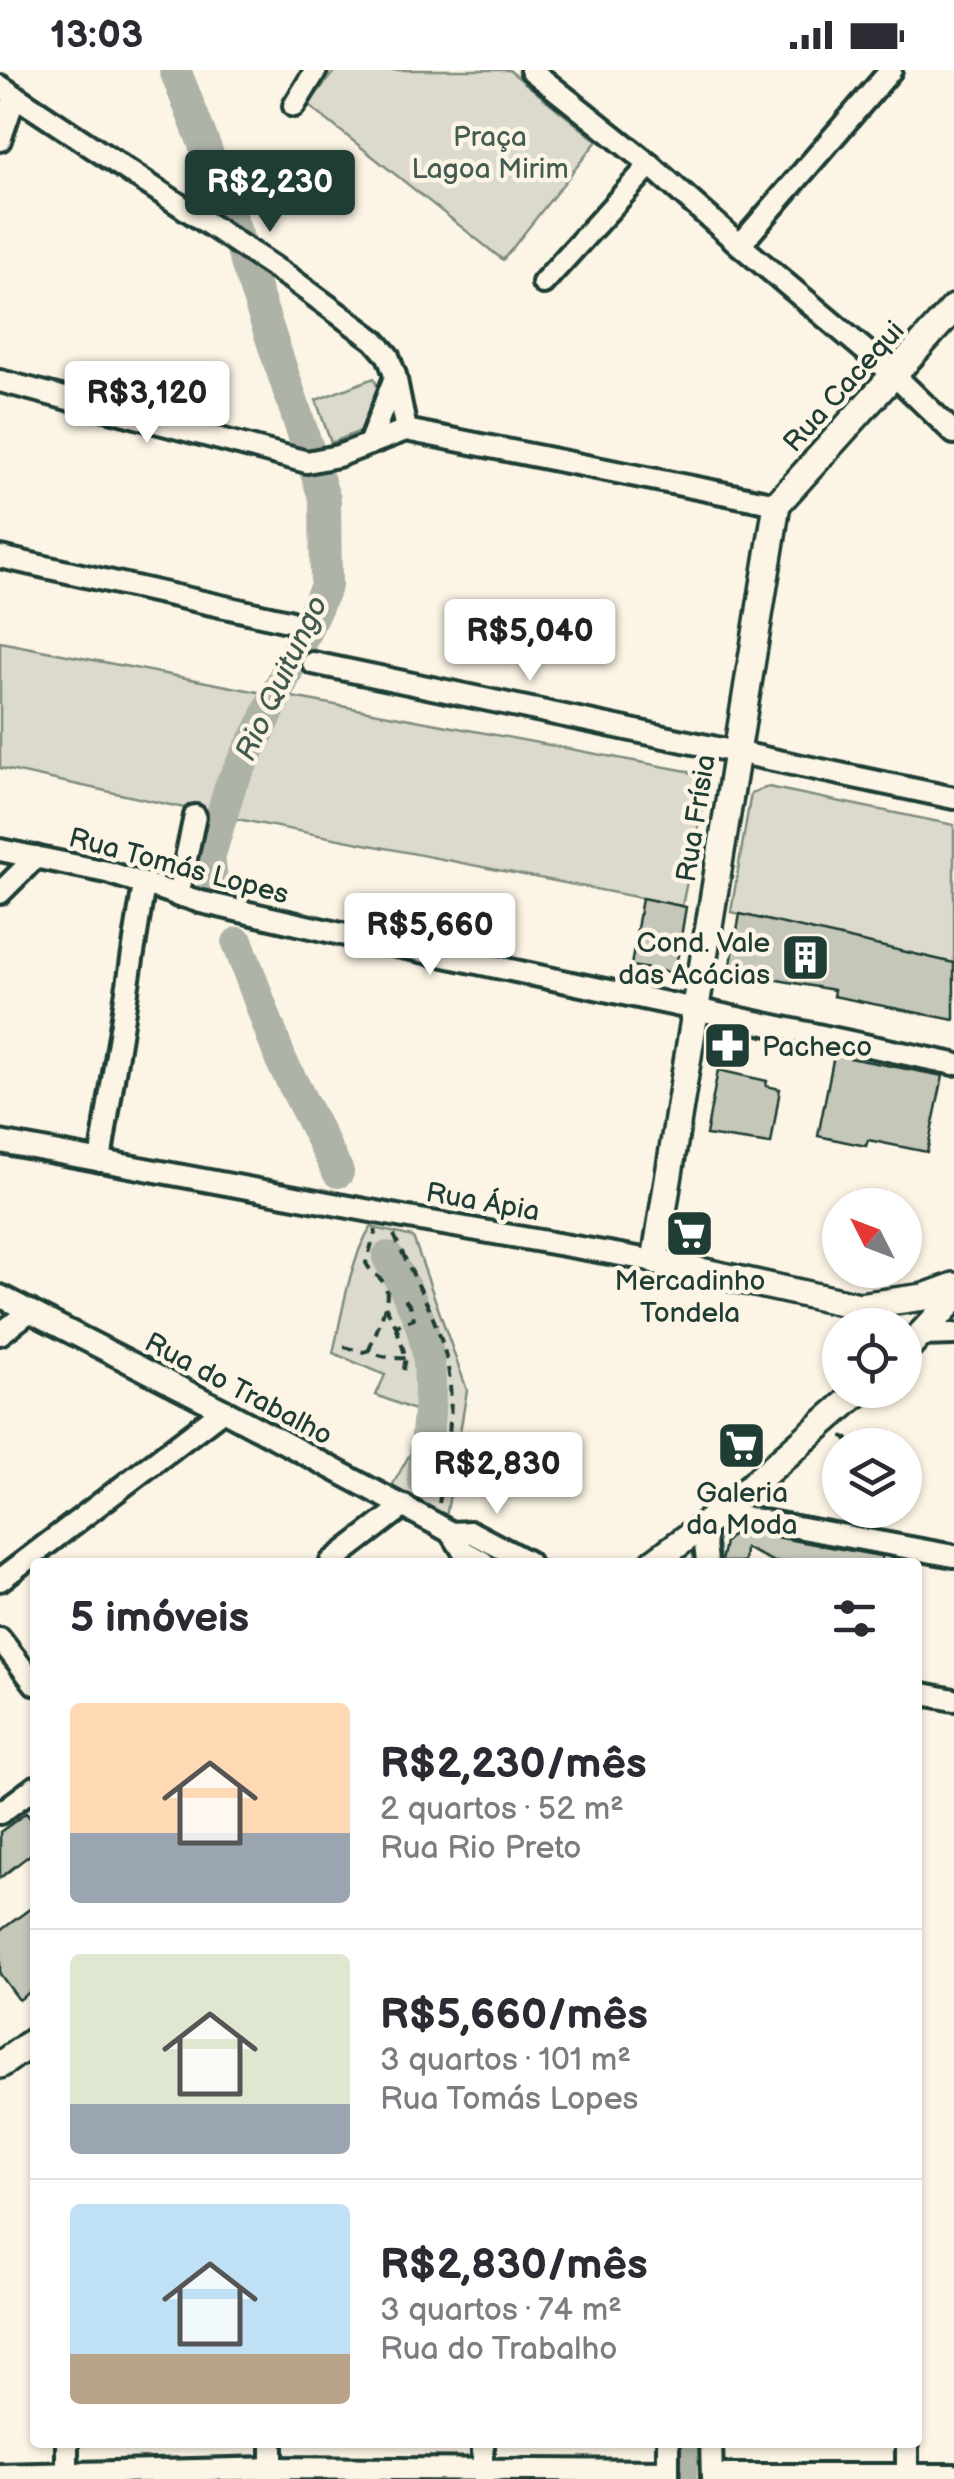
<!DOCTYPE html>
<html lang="pt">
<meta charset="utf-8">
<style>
:root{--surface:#fff;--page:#f2f2f3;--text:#2b2b33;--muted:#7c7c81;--line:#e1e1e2;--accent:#1f3d34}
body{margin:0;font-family:"Balsamiq Sans",sans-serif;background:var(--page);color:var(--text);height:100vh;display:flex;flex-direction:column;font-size:38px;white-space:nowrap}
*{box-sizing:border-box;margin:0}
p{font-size:32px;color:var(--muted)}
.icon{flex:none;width:55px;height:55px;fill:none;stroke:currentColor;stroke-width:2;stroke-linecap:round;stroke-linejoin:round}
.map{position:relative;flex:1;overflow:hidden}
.details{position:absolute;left:30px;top:1488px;width:892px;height:890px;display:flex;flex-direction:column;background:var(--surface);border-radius:10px;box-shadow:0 2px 8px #0004}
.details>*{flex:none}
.needle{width:65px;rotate:312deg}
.tools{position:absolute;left:822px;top:1118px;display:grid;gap:20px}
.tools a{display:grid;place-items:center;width:100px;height:100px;border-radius:50%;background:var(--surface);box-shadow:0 2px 8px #0004;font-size:50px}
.price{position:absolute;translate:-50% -85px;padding:0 22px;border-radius:10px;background:#fff;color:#222;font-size:32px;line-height:65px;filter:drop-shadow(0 2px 5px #0008)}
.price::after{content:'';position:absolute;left:50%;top:60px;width:30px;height:22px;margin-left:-15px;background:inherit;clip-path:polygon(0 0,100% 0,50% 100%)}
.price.on{background:var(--accent);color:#fff}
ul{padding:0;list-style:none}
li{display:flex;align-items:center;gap:30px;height:250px;padding:0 40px}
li+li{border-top:2px solid var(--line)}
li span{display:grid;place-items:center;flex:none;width:280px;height:200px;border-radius:10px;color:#555}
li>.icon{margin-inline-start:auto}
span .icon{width:120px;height:120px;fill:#fffc;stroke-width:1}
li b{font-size:42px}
h2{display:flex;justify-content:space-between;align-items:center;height:120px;padding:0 40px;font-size:42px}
.status{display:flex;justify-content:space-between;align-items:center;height:70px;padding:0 50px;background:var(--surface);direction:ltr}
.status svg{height:28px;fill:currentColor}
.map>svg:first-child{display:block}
.green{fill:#dcdacc;stroke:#7e8c80;stroke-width:2.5}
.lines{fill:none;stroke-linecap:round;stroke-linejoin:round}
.river{stroke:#aeb3a7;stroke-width:32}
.building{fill:#c5c7b9;stroke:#1f3d34;stroke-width:2.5}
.minor-casing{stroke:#1f3d34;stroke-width:28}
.major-casing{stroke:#1f3d34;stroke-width:32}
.path{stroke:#1f3d34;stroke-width:4;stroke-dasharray:10 8;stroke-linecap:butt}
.minor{stroke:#fcf5e5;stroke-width:20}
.major{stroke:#fcf5e5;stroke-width:25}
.labels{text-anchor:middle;stroke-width:9;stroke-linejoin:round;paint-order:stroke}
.park-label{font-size:28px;fill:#455c52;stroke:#fcf5e5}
.street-label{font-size:28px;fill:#1f3d34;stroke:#fcf5e5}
.poi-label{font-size:28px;fill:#1f3d34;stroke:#fcf5e5}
.water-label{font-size:30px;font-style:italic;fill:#435a51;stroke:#fcf5e5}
</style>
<div class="status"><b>13:03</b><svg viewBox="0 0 49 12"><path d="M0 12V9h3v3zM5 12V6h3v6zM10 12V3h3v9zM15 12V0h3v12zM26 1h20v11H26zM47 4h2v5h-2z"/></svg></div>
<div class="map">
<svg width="954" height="2409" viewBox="0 0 954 2409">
<rect width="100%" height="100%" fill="#fcf5e5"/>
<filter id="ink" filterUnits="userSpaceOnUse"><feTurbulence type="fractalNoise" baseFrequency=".01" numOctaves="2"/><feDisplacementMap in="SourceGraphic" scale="20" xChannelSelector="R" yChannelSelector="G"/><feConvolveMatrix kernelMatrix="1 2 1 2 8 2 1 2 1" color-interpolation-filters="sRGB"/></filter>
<g filter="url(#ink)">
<g class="green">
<polygon points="335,0 509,0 597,71 503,190 308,35"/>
<polygon points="374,308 380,324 363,360 331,373 316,330"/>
<polygon points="0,572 263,623 224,700 212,744 0,698"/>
<polygon points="282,625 687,701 699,709 705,723 682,836 232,748"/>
<polygon points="768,717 954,755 954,893 731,842 751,723"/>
<path d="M371,1157L413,1167L467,1320L446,1448L392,1416L421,1364L422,1343L376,1325L385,1305L333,1283C342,1246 350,1188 371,1157Z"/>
</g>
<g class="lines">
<g class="river">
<polyline points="175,0 222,120 325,430 326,516 262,656 231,714 209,788 213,816"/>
<polyline points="238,873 281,990 338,1102"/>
<path d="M388,1187C403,1215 420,1243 426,1274C435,1314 426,1367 423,1409"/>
<polyline points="681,2409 681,2372"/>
</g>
</g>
<g class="building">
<polygon points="642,828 686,837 675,903 631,896"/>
<polygon points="740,844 954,893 954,950 833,926 834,920 766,908 765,916 728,910"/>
<polygon points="834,985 943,1006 927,1082 868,1070 866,1076 818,1066"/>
<polygon points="718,1000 767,1011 766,1016 780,1019 771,1074 706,1065"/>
<polygon points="737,1460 880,1486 882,1487 882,1492 774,1492 745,1478 744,1492 721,1492 725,1472"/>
<polygon points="26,1743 35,1754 35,1781 0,1808 0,1762"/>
<polygon points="35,1835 35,1918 19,1930 0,1904 0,1861"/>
</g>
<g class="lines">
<defs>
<g id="minor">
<polyline points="531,0 650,95 740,175 893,304 954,363"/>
<polyline points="0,16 290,208 374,270 388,286 395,305 406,360"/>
<polyline points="294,36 316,0"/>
<polyline points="0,70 15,26"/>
<polyline points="740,175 891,0"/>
<polyline points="543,213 650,95"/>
<polyline points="0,311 307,392 338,386 406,360"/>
<polyline points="406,360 777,434"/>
<polyline points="369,374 395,307"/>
<polyline points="0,487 288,551"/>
<polyline points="313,593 954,728"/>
<polyline points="0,780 107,802 201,832 350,866 954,994"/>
<polyline points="0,823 36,787"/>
<polyline points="178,826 195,746"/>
<polyline points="0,1072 403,1147 655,1191"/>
<polyline points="100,1091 144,814"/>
<polyline points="0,1226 223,1340 436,1454 452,1463 463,1481 483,1492"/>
<polyline points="0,1264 30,1241"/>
<polyline points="922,1265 954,1264"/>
<polyline points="720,1443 954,1486"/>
<polyline points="703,1456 707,1492"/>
<polyline points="452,1463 471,1462 528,1492"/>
<polyline points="331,1492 404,1436"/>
<polyline points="0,1510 223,1340"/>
<polyline points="0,1569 35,1614"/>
<polyline points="918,1623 954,1630"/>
<polyline points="0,1743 35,1717"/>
<polyline points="272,2372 272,2407"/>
<polyline points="483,2372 483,2409"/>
<polyline points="668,2372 668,2409"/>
<polyline points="711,2372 712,2409"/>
<polyline points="907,2372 907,2409"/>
<polyline points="0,2405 272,2398 668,2401"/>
<polyline points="712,2405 954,2405"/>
<polyline points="67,2409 67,2372"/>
</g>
<g id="major">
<polyline points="954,238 777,434 655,1191 859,1236 924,1227 954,1216"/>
<polyline points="905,1281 954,1229"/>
<polyline points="654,1492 720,1443 861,1320"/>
<polyline points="0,1995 35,1970"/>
</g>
</defs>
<use href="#minor" class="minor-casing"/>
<use href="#major" class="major-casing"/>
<g class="path">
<path d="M394,1165C412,1205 436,1245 446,1287C457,1336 446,1386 439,1434"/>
<polyline points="385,1236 396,1256 414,1249 411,1237 403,1227"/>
<polyline points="396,1256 406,1288 402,1308"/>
<path d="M344,1277L364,1282L369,1280C378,1287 395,1289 406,1288"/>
<path d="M369,1280C374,1266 391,1231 386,1217C383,1208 371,1204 366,1193L376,1160"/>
<polyline points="842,1366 848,1369 843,1375"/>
</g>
<use href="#minor" class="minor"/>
<use href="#major" class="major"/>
</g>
</g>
<defs>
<symbol id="building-square" viewBox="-11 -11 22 22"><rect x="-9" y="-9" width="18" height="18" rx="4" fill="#1f3d34" stroke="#fcf5e5"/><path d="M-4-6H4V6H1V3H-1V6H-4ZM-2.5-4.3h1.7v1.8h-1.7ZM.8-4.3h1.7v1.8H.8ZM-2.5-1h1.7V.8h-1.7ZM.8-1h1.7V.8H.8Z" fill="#fff"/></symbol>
<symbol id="pharmacy-square" viewBox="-11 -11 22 22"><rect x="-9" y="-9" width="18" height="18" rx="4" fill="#1f3d34" stroke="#fcf5e5"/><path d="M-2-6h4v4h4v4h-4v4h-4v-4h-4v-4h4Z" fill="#fff"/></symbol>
<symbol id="supermarket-square" viewBox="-11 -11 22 22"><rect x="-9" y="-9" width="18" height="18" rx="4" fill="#1f3d34" stroke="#fcf5e5"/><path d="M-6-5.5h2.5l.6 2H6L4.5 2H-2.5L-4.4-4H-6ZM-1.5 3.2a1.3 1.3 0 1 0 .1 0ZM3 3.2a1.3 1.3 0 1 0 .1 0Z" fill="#fff"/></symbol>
</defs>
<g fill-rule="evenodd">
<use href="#building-square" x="778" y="860" width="55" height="55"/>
<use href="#pharmacy-square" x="700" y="948" width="55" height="55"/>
<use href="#supermarket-square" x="662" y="1136" width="55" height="55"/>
<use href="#supermarket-square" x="714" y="1348" width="55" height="55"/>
</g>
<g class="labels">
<g class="park-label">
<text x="490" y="76">Praça<tspan x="490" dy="32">Lagoa Mirim</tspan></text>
</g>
<g class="street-label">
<text transform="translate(843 316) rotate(-48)" y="10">Rua Cacequi</text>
<text transform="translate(695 748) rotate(-81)" y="10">Rua Frísia</text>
<text transform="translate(179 795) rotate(15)" y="10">Rua Tomás Lopes</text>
<text transform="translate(483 1131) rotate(10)" y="10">Rua Ápia</text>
<text transform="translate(239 1318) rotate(28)" y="10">Rua do Trabalho</text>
</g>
<g class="poi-label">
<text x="770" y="882" text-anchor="end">Cond. Vale<tspan x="770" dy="32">das Acácias</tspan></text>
<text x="762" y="986" text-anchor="start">Pacheco</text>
<text x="690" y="1220">Mercadinho<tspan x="690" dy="32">Tondela</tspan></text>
<text x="742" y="1432">Galeria<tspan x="742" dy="32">da Moda</tspan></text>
</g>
<g class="water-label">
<text transform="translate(281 608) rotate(-65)" y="10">Rio Quitungo</text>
</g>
</g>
</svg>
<div class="tools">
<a><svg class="needle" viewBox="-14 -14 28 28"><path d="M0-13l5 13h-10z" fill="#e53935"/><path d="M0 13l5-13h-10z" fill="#7c7c81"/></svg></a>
<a><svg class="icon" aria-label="locate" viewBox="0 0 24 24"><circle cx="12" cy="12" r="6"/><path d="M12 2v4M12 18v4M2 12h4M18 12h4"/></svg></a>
<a><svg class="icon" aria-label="layers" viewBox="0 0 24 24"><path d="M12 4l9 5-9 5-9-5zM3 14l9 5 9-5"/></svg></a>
</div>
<b class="price on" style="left:270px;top:165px">R$2,230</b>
<b class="price" style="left:147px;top:376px">R$3,120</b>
<b class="price" style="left:530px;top:614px">R$5,040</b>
<b class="price" style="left:430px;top:908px">R$5,660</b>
<b class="price" style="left:497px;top:1447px">R$2,830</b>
<section class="details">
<h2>5 imóveis<svg class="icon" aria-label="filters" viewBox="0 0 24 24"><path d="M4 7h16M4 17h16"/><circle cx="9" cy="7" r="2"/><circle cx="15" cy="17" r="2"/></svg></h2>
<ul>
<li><span style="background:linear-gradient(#ffd9b3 65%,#9aa5b1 0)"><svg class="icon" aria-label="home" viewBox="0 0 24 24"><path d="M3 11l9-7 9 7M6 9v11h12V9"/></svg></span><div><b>R$2,230/mês</b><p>2 quartos · 52 m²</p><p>Rua Rio Preto</p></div></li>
<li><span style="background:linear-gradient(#dfe7d0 75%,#9aa5b1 0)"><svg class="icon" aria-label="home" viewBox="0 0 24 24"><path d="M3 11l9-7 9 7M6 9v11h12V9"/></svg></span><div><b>R$5,660/mês</b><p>3 quartos · 101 m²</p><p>Rua Tomás Lopes</p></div></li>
<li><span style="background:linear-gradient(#bfe0f5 75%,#b9a48a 0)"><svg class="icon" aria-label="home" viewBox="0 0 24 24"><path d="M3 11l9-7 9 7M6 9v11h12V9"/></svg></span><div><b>R$2,830/mês</b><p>3 quartos · 74 m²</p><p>Rua do Trabalho</p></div></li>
</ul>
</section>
</div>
